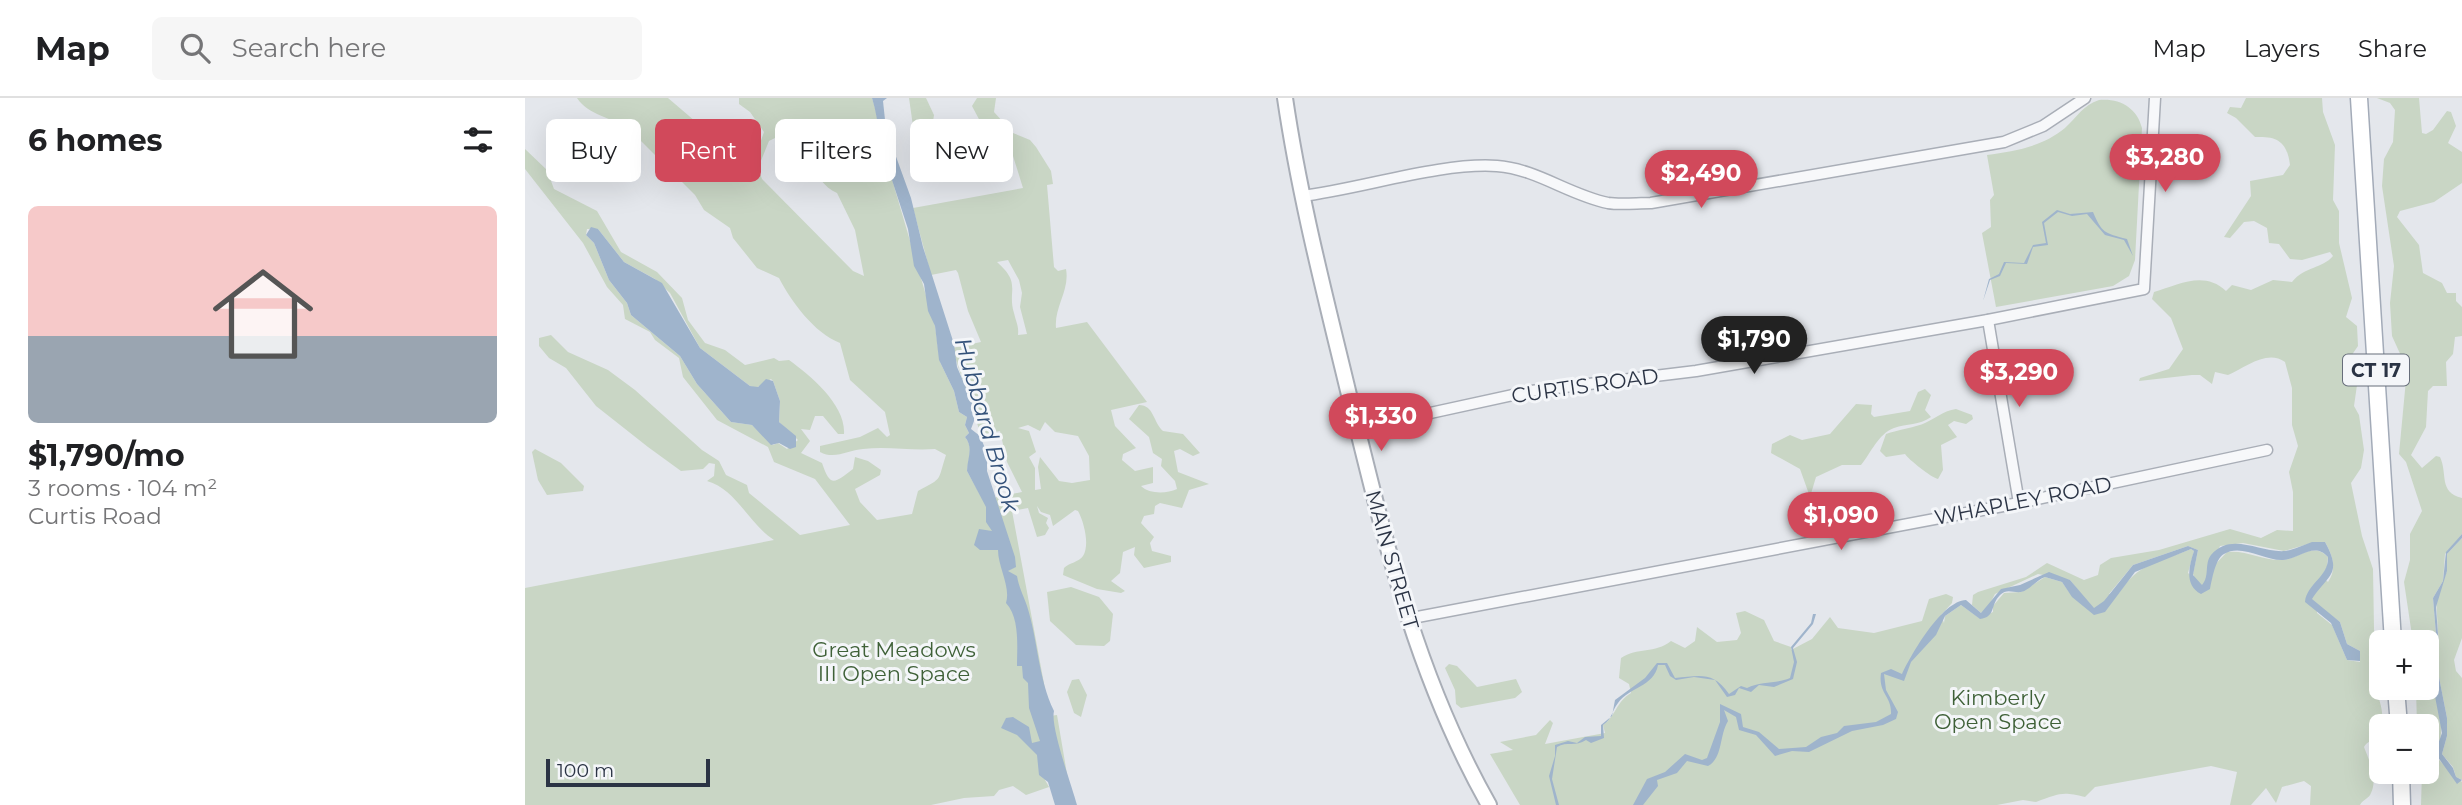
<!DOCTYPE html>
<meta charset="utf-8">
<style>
:root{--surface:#fff;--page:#f6f6f6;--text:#202124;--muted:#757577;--line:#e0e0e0;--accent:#d1495b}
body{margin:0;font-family:Montserrat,sans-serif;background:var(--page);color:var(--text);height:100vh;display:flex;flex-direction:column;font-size:26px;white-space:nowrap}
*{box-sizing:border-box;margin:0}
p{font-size:23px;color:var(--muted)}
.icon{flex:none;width:38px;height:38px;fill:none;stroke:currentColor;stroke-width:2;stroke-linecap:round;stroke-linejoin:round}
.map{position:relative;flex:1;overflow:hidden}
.details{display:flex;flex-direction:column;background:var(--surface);width:525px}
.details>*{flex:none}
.banner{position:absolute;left:21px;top:21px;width:665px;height:63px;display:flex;gap:14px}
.tools{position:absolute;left:1844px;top:532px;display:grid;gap:14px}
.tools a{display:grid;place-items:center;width:70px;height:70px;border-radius:10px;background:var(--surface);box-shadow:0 7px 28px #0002;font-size:35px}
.scale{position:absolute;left:21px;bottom:18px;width:164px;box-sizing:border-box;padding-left:7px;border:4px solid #2b3445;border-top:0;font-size:19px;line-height:24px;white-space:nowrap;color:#2b3445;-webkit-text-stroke:5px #f4f6f9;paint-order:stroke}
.price{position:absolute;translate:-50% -60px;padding:0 16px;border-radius:24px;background:var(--accent);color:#fff;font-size:23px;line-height:46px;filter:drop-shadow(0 2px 4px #0008)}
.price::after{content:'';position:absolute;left:50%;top:42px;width:21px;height:16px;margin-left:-10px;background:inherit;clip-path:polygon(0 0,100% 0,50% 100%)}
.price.active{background:#222;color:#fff}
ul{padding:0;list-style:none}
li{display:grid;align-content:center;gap:14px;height:371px;padding:0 28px}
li+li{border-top:2px solid var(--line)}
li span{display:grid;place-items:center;height:217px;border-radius:10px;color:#555}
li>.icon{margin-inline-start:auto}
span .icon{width:126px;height:126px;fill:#fffc;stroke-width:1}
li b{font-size:30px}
h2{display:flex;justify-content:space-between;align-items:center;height:84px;padding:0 28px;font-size:30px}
.tag{padding:0 24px;border-radius:10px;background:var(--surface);box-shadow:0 7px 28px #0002;font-size:24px;line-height:63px}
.tag.active{background:var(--accent);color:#fff}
header{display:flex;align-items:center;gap:42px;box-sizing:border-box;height:98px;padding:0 35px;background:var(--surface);border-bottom:2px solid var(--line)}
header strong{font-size:33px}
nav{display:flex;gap:38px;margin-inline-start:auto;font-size:24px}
.search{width:490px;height:63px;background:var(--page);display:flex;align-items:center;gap:18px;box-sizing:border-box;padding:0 24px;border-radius:10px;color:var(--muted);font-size:26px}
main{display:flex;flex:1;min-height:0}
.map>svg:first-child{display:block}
.green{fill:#c9d6c5;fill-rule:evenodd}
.water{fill:#9fb4cc}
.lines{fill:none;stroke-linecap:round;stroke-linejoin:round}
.street-casing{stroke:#a9aeb7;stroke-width:13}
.secondary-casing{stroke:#a9aeb7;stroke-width:18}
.primary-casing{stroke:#a3abb8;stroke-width:19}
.street{stroke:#f7f8fa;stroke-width:10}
.secondary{stroke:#fff;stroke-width:14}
.primary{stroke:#fff;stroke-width:16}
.labels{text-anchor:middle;stroke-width:6;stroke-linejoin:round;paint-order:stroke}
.shield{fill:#f4f6f9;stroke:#676e7b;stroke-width:2}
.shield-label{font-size:19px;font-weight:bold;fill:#2b3445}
.street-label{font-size:21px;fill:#2b3445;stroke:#f4f6f9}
.park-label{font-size:21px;fill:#3f6138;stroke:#f4f6f9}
.water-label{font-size:23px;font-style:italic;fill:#34527a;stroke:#f4f6f9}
</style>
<header>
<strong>Map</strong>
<div class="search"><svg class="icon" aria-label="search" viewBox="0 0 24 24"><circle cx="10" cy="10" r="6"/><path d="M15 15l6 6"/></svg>Search here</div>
<nav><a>Map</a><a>Layers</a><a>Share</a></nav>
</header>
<main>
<section class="details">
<h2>6 homes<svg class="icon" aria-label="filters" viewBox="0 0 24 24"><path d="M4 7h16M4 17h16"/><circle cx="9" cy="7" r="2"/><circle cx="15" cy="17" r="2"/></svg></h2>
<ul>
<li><span style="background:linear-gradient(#f6c9c9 60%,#9aa5b1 0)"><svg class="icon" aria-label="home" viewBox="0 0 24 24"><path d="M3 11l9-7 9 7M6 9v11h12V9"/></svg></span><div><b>$1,790/mo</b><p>3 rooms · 104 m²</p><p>Curtis Road</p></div></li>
</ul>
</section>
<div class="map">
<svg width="1937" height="707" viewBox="0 0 1937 707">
<rect width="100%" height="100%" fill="#e4e7ec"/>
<g class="green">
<path d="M52,0H143L205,53L223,63L231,57L239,34L225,14L214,6V0H347C356,25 355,52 361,78H366L410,228L415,264L429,293L434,314L442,319L440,327L444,335L440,339C449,350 443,361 442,373L458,402L497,394L482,364L475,333L456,337L427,250L456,244L443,213L433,175L431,172L406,177L388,110L498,90L488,58L456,25L447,8L452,0H471L469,14L488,35L505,42L511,49L526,73L528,86L522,87L529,169L533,173L541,171C545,192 529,209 531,230L562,224L622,304L586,312L590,328L611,350L598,356L597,362L610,373L628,369V385L616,388C624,396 641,396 652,391L650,383L636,368L637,361L628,355L624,339L604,321L614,307C629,307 628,324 638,333L658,336L675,355L668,358L655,351L649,353L653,374L684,386L664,392L657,410L635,405L630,408L629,416L619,418L616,425L629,439L625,445L627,453L646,458V464L619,470L609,457L610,449L598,454L595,475L586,483L600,493L596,495L572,491L538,477L539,470C544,465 554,464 558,458C565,447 559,424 553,413L550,412L528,428L525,417L516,414L512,408L514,415L523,420L521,425L524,430L520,437L512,439L503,410L487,413L525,618L532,617L542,676L520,682L524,689L501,697L488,688L474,692L469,698L439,700L406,707H0V490L249,442C224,426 211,391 182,383L189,378L190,366L184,365L178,371L156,373L123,349L71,308L41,270L24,260L14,248V240L26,237L43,254L83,272L110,292L177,352L194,363L201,377L222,387L224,395L275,437L325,427L290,381L249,364L243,349L192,322L158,279L154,260L130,242L125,234L100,221L98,207L82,189L58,145L0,71V51L22,72L29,91L72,113L96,154L132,174L157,200L163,222L180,245L200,252L220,267L249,260L254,263L264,262C286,278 321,307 319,336H313L298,318H290L285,332L276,331L285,343L276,355L297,365C305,389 309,386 328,371L330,359L343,363L356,372L355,377L330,391L335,404L352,422L387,416L393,393C419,379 412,384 421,357L410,351C386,353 363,348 338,351C323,352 310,362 295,354V348L335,339L353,330L362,339L365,337L360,314L325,282L315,245C289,235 266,203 254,180L232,170L208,140L205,130L179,112L170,97L104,31C87,19 64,18 52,0ZM258,36C284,45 285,83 312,95L330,132L339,178L328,173L237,81L233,70L244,43ZM62,131H73L99,164L130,181L145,195L175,250L225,288L231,290L246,281L248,283L255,303L254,324L273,342L262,351L253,345L248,347L227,327L206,324L172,286L155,258L106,217L102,205L84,182L69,145L61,137ZM483,162L494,182L497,195L495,209L502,236L493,237C494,228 491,224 489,215C482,192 497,186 472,164ZM520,324L530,334L553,338L564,358L565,382L547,385L534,383L515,359L513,369L516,391L510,392V370L504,359L511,354L504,333L493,330L503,327L515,333Z"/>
<polygon points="384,0 401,0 409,17 407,30 396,40 389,35"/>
<path d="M1721,0H1797L1798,14L1810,47L1808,102L1814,113V145L1827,200L1821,219L1832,228L1833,248L1820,267L1832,287L1829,308L1834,317L1839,352L1836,370L1826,385L1837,438L1848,471L1850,590C1855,602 1863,625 1852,638C1848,643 1842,643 1839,649C1844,662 1853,681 1846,695C1844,701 1838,701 1835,707H1785L1786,688L1779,683L1757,689L1751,705L1741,690L1726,707H1705L1712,674L1686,668L1570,689L1560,699C1536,693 1534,696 1511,704L1498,702L1472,707H995L965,656L988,652L975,644L1011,637L1025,622L1028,625L1020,646L1080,635L1078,627C1091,618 1091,604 1106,595L1104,586L1094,580L1096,560C1112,549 1130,556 1146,543L1160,550L1170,543L1172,529L1192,544L1212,542L1216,535L1211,515L1220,513L1239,522L1249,543L1266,549V552L1287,541L1305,519L1313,530L1349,535L1397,523L1404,501L1421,496L1428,499L1427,505L1416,517L1419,525L1420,518L1436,507L1454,520L1468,514V508L1479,495L1496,494L1520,479L1537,484L1544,494L1560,501L1545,482L1513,476L1470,496L1462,511L1456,515L1447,507L1448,497L1453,494L1501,479L1522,465L1559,482L1573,477L1575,467L1586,460L1634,452L1705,431L1736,440L1752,432L1768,433V394L1764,374L1773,348L1767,327V290L1760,264C1742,251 1720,270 1703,277L1690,274L1687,286L1675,277H1667L1614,283L1615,280L1644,271L1658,251L1646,220L1627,201L1629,194C1653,187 1679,172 1701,193L1707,187L1726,192L1748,182L1767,184C1780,168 1797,171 1808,158L1805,154L1777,162L1765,161L1754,146L1744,145L1742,130L1729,123L1719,124L1705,140L1699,139L1726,98L1725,83L1758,77L1765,67C1762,43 1752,38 1730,39L1711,20L1702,15L1705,9L1716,10ZM1790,444H1800C1808,458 1812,471 1803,484L1797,478L1802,469L1803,459C1788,443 1773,461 1757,462C1739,463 1722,452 1702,454L1683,474L1695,448L1718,445L1759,453ZM1663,448L1673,452L1668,476L1670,481L1663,475L1669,453L1666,451C1635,464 1613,465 1594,495L1584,496L1608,467ZM1792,507L1815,524L1822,546L1835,553V564L1822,562L1807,527L1792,515Z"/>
<path d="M1852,0H1894L1897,35L1901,36L1908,32L1922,13L1926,14L1931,28L1923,45L1937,54V85L1909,104L1875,113L1872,119L1894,147L1898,175L1917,185L1922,195H1931V203L1937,209V238L1930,239L1928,256L1921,264L1922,288H1908L1903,293L1901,329L1886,357L1897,370L1911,358L1915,359C1923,376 1913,394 1937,400V436L1920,456L1918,483L1908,500L1912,548L1904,574C1918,597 1919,635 1912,660L1937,684V707H1896L1897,674H1902V628H1892L1891,590H1902V544H1888L1879,484L1885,462V436L1897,413L1881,364L1874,356L1882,271L1867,238L1865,205L1869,168L1857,88L1859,61L1868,44L1870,12L1865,5Z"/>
<path d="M1574,2C1595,0 1612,10 1617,30L1610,162L1604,178L1588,188L1471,209L1457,135L1466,129L1465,102L1469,97L1462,57C1490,53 1517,49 1540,30C1552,19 1558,7 1574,2Z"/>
<path d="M1400,291L1406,297L1400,312L1406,319C1394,328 1382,325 1369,330C1353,336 1346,355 1336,367H1317L1291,379L1285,399L1275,371L1246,355L1247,346L1265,337L1277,342L1305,336L1331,306L1347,307L1346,316L1349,319L1385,313L1393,294Z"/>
<path d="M1431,311L1447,317L1448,321L1441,326L1429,323L1423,327L1432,339L1416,347L1418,372L1413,381C1407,380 1383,361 1380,356L1361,359L1355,353L1361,336C1372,332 1392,329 1400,325C1411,320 1418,313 1431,311Z"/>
<polygon points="10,351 36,365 59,388 58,393 22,397 13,382 7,354"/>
<polygon points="1937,440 1937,540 1929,562 1931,573 1937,580 1937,682 1931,679 1928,669 1917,656 1922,638 1922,620 1911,564 1914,550 1911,500 1922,473 1922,456"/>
<polygon points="546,489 574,499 588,516 585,543 579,548 551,547 525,523 522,494"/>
<polygon points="924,566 932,568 952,589 991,581 997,594 990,600 936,610 931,606 930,592 920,570"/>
<polygon points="554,581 562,597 556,619 549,615 542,594 547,582"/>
</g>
<g class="water">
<path d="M347,0H362L358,3L361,31L386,100L398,149L429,246L432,269L452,315L446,331L455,338L462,355V373L490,459L491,469L483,473L492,478C494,490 498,496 502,508C513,542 513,580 529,613C525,629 547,688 552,707H530L523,684L514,677L512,657L492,637L476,630L481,620L488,619L504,629L507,645L515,643L504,610L503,585L498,580L497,568H492C492,549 495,520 481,505C486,489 473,469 473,452H455L449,447L454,431L467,433L461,424V409L442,373C442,361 449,350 440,339L444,335L440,327L442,319L434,314L429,293L414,262L410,228L403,213L399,186L389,168L383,131L366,79L361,78C354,52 355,25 347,0Z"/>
<path d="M1532,112L1545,116L1568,114C1577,135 1579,135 1602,141L1608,158L1599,142L1580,137L1562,116L1547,118L1533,114L1519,125L1523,147L1508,149L1502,166L1481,165L1475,178L1465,182L1458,203L1464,181L1474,176L1479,164L1499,165L1508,147L1521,145L1517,124Z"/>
<polygon points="66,129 73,131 99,164 137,185 175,250 225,288 233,289 241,281 248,283 255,303 254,324 271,338 271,349 265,351 254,345 246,347 227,327 206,324 172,286 155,258 106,217 102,205 84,182 69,145 61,137"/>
<polygon points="1937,436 1937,440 1922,456 1922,473 1911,509 1914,550 1911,564 1922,620 1922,638 1917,656 1928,670 1931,679 1937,682 1932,686 1910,655 1917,635 1904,567 1907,566 1912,548 1908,500 1918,483 1921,454"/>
<path d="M1787,444H1800C1818,477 1803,476 1787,501L1815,524L1822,546L1835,553V563L1822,562L1806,525L1780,504C1782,485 1804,479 1803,459C1789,443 1774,461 1758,462C1740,463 1716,445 1699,456C1690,461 1687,482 1685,491L1676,496C1659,487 1664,468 1669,453L1666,451L1610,474L1580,514L1569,517L1547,499L1537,484L1520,479C1511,482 1504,493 1496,494C1488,495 1482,490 1475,497C1465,507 1471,519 1455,521L1436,507L1420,518L1411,537L1386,564L1379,583L1359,576L1361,592L1373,614L1371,621L1358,627L1327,633L1284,654L1267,653L1250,658L1231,637L1214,632L1211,619L1199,612L1203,623C1194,638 1198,660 1183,668L1162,663L1152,675L1132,682L1133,688L1118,707H1108L1122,681L1140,674L1160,656L1177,662L1182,660L1195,624V606L1216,616L1218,629L1234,634L1254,651L1281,649L1296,639L1312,635L1319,628L1351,624L1366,616C1367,598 1353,596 1356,575L1366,571L1377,576C1387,555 1417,503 1441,502L1456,515L1476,491L1495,487L1524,474L1545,482L1569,510L1579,503L1608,467L1663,448L1673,452L1668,477L1677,487C1685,478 1679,466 1686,457C1706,433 1735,455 1760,453C1769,452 1778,447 1787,444Z"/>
<path d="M1288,516H1291L1288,526L1268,550L1272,564L1268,581L1249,589L1234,587L1226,594L1214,590L1210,597L1202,599L1190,582L1169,579L1151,582L1145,578L1140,567H1133C1129,589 1104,589 1093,605C1086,614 1088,620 1078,627L1079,640L1066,645L1061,642C1051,649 1042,643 1032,649L1027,681L1034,707H1031L1024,678L1030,658V647L1043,643L1052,645L1060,639L1076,638V627L1087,618L1090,602L1120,580L1132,565H1142L1150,580C1175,578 1188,573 1204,596L1216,588L1222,590C1236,583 1251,586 1265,580L1269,564L1266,549L1286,525Z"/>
</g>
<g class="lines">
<defs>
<g id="street">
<path d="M777,98C835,91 916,64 972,68C1012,71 1044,97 1083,105C1096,107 1112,105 1126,105L1479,44L1518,28L1560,0"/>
<polyline points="1463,222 1494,405"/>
<polyline points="832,331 1006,293 1171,273 1463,222 1619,191 1630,0"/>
<polyline points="882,521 1494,405 1742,352"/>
</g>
<path id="secondary" d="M760,0C775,102 801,201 825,301C860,443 891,578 964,707"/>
<g id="primary">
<polyline points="1834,0 1868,544"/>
<polyline points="1871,590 1874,628"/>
<polyline points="1876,674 1877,707"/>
</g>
</defs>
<use href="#street" class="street-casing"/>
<use href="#secondary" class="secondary-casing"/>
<use href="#primary" class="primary-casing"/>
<use href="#street" class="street"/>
<use href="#secondary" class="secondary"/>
<use href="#primary" class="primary"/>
</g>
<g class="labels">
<rect class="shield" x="1818" y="256.5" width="66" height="31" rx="5"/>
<g class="shield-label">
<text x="1851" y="279">CT 17</text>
</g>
<g class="street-label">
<text transform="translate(1060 288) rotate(-8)" y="7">CURTIS ROAD</text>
<text transform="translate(1498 403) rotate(-11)" y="7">WHAPLEY ROAD</text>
<text transform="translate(867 462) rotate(74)" y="7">MAIN STREET</text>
</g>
<g class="park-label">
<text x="369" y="559">Great Meadows<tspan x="369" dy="24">III Open Space</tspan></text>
<text x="1473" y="607">Kimberly<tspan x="1473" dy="24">Open Space</tspan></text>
</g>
<g class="water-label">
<text transform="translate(462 327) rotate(74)" y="8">Hubbard Brook</text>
</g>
</g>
</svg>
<div class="tools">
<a>+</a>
<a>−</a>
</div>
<div class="scale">100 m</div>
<b class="price" style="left:1640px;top:96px">$3,280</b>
<b class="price" style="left:1176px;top:112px">$2,490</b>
<b class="price active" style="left:1229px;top:278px">$1,790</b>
<b class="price" style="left:1494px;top:311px">$3,290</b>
<b class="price" style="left:856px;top:355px">$1,330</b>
<b class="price" style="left:1316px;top:454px">$1,090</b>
<div class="banner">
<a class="tag">Buy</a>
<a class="tag active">Rent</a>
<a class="tag">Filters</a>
<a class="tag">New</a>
</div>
</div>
</main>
